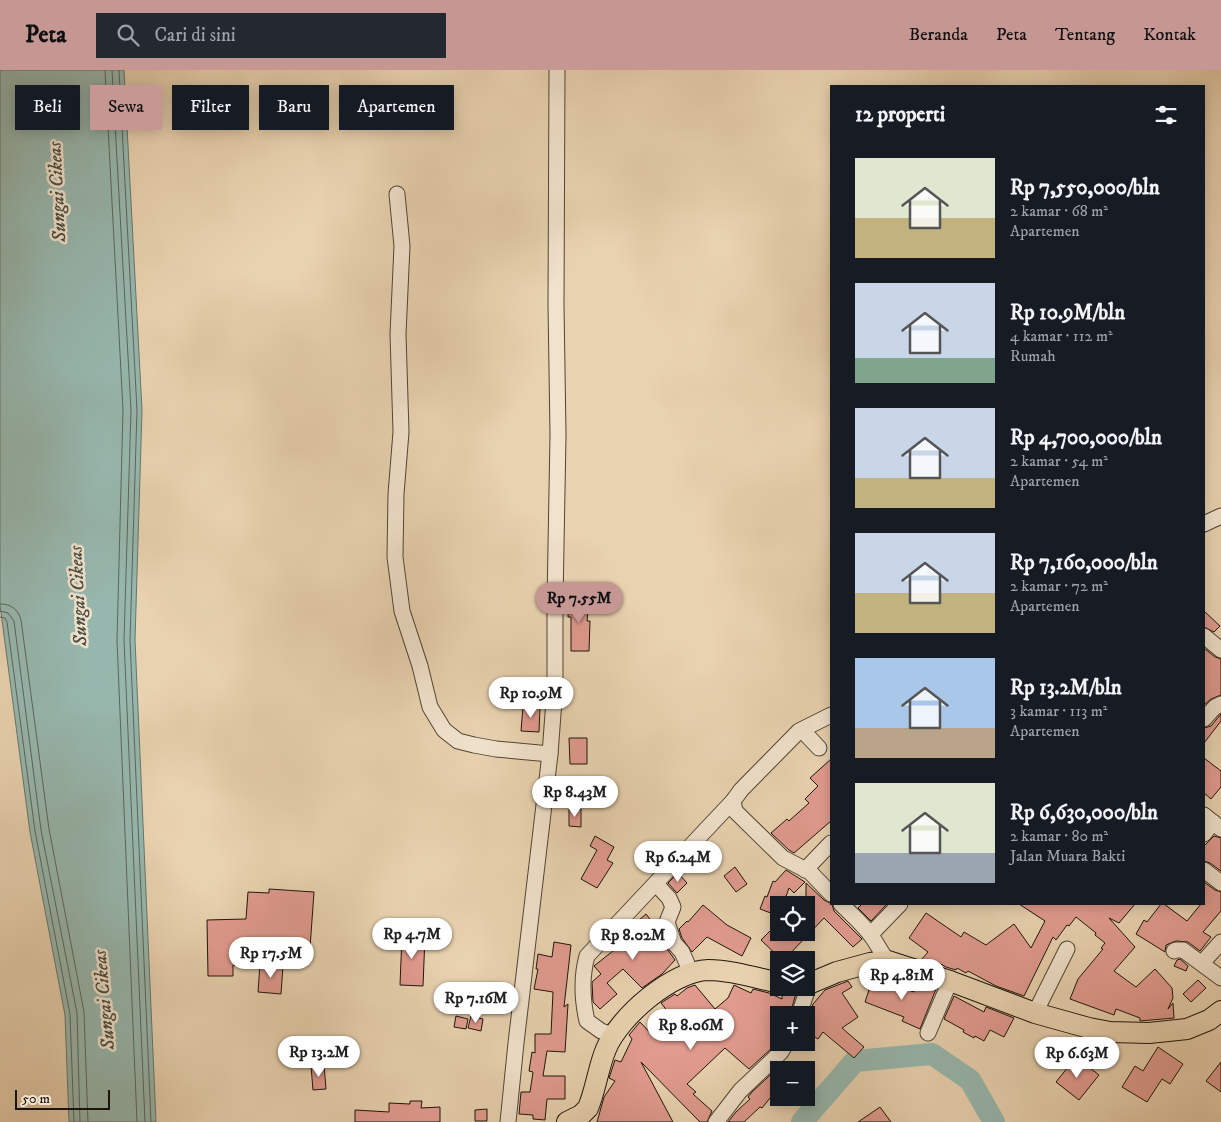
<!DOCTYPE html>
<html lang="id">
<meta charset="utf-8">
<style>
:root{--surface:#171b24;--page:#242831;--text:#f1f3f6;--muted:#9ea1a6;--accent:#c59692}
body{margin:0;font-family:"IM FELL DW Pica",serif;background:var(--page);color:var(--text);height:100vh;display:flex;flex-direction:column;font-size:19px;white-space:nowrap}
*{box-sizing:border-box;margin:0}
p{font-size:16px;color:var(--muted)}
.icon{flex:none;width:28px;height:28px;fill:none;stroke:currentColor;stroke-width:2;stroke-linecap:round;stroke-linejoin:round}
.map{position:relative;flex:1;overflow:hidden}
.details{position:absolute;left:830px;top:15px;width:375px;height:820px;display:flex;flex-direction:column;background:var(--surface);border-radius:0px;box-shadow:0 2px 12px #0003}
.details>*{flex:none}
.hud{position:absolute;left:15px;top:15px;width:475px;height:45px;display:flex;gap:10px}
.controls{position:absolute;left:770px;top:826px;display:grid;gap:10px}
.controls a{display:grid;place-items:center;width:45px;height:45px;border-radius:0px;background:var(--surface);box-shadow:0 2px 12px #0003;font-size:25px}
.scale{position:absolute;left:15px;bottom:12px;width:95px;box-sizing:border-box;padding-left:5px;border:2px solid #1d140b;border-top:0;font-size:14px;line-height:18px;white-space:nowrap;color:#1d140b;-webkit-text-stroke:4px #f1e2cc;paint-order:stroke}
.price{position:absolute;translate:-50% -42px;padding:0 11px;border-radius:18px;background:#fff;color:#222;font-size:16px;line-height:32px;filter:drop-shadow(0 1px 2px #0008)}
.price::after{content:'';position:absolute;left:50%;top:30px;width:15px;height:11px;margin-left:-8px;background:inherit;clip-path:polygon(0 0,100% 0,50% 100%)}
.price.current{background:var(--accent);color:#111}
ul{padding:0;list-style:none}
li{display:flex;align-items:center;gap:15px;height:125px;padding:0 25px}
li span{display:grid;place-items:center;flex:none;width:140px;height:100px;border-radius:0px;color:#555}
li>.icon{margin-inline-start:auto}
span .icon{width:60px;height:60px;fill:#fffc;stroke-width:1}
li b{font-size:21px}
h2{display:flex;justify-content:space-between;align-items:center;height:60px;padding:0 25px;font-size:21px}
.pill{padding:0 18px;border-radius:0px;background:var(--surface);box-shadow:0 2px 12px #0003;font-size:18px;line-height:45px}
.pill.current{background:var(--accent);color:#111}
header{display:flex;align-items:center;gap:30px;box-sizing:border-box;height:70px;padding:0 25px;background:var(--accent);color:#111}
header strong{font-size:24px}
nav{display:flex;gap:28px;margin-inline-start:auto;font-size:18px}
.search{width:350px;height:45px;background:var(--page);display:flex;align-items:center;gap:12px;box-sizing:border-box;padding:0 18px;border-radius:0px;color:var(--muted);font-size:19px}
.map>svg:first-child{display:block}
.water{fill:#97b7ae;stroke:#66766d}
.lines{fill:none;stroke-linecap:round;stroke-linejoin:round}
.shore{stroke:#5a665c;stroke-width:1}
.river{stroke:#97b7ae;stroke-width:22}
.building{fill:#e19b8f;stroke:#1d140b}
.minor-casing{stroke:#504434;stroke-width:17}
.major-casing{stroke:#1d140b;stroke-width:22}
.minor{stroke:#f1e2cc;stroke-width:15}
.major{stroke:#e9d2b0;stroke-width:20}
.labels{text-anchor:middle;stroke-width:5;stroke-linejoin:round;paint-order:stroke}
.water-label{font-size:19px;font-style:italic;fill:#484d44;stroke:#f1e2cc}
</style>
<header>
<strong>Peta</strong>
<div class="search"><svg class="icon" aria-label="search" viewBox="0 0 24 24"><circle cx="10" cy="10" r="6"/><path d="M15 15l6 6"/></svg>Cari di sini</div>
<nav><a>Beranda</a><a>Peta</a><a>Tentang</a><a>Kontak</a></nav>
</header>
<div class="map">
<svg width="1221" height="1052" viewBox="0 0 1221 1052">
<rect width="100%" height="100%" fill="#e9d2b0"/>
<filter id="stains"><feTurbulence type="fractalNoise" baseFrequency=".004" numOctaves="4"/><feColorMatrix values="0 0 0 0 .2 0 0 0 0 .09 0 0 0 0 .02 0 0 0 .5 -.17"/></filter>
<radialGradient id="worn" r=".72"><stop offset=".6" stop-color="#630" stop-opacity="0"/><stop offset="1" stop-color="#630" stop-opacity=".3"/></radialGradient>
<polygon class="water" points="0,0 124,0 142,340 135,570 156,1052 69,1052 65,945 30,762 0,535"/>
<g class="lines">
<g class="shore">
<polyline points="105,0 123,340 117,570 137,1052"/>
<polyline points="112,0 131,340 124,570 145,1052"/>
<polyline points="119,0 137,340 130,570 151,1052"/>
<path d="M0,534C11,534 18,539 21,550L49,759L84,942L88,1052"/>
<polyline points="0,541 8,543 14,551 41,760 77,943 80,1052"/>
<polyline points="0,547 5,548 7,552 35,761 70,944 74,1052"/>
</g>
<polyline class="river" points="802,1052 855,991 932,984 970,1010 994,1052"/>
</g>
<g class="building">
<polygon points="569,528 589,529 587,551 590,551 589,581 571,581 571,547 568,547"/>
<polygon points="1204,541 1220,556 1214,562 1204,557"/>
<polygon points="1204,578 1215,587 1221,589 1221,625 1211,629 1204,635"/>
<polygon points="523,636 540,637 539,662 521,661"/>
<polygon points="1221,644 1221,651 1204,673 1204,658 1211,656"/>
<polygon points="569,668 587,668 587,694 570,694"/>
<polygon points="1204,688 1221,701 1221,717 1211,729 1204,723"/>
<polygon points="831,689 831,751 794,783 789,780 771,763 787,749 789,751 809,733 805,729 818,716 810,708"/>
<polygon points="569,739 581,739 581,757 569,756"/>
<polygon points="595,766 614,777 607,790 613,793 597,818 581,809 597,780 590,776"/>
<polygon points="1214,766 1221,768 1221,801 1210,793 1204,791 1204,776"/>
<polygon points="735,797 747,814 736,822 724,806"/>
<polygon points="786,800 805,812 794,823 789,818 783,835 779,835 779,846 760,839 765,826 767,827 773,811 775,812"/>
<polygon points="678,803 687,813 677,823 668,813"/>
<polygon points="1204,812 1215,820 1221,822 1221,841 1203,862 1211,867 1200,881 1188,872 1176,871 1166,875 1165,882 1136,864 1144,850 1147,852 1161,834 1164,834 1187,851 1201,834 1204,834"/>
<polygon points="806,813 824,830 832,834 834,841 862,869 853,877 824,848 784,890 782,890 761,870 779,852 779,862 806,862"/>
<polygon points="269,819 314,822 310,878 257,875 253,898 233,895 233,906 208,906 207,850 246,849 248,822 269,823"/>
<polygon points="862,834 887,834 871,851 858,838"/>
<polygon points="1019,834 1135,834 1119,853 1109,848 1135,877 1114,901 1136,917 1155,899 1172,918 1173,928 1168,939 1173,933 1174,948 1140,951 1140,948 1116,939 1114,945 1070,929 1078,909 1103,879 1101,878 1105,873 1095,865 1096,863 1076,847 1069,856 1067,855 1056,870 1053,867 1024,926 996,916 968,901 966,903 957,898 956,900 946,897 937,892 936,894 924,890 922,889 928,882 909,868 926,843 961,867 964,862 986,875 1014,854 1031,878 1045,851"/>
<polygon points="703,835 727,855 751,868 742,886 707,867 692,882 682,868 679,859 687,851 688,852"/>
<polygon points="646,844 656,857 658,855 665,876 675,890 662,904 642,918 623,899 607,913 617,924 600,939 593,932 592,912 601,904 594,896 637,862 632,856"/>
<polygon points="402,865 425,866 423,916 400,915"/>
<polygon points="554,872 571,875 564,937 568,934 565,982 547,981 543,1006 565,1006 565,1029 547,1029 545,1050 533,1049 533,1045 519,1044 521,1022 530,1022 533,1002 529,1001 532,982 535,983 535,964 551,964 553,922 534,919 538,899 536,899 538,884 552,887"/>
<polygon points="1180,889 1188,896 1186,901 1174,896 1177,890"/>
<polygon points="260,894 283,896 281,924 258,922"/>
<polygon points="873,908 914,922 918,913 936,919 920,959 902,951 904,947 865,932"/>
<polygon points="1198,910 1206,918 1191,932 1183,924"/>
<polygon points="848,911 852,917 842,923 858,947 842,958 864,977 854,988 823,962 818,969 806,961 806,951 813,934 825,920"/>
<polygon points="695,915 715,939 728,928 734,915 751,923 753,919 769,923 782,929 782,924 786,922 796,923 790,945 779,945 779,967 774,976 749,999 725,978 687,1014 696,1022 693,1024 712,1041 707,1052 700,1052 641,992 673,1052 597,1052 604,1027 615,1011 609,1008 615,990 621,992 632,969 629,965 640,952 655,968 675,951 661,933 675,924 677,926 687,918"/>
<polygon points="954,926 984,942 986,937 1014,948 1004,967 990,960 984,971 975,966 974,968 963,962 964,960 944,949"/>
<polygon points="456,946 468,949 466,959 454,957"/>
<polygon points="471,946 483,949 481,961 468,958"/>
<polygon points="1158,977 1183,994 1170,1014 1162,1009 1147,1032 1122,1017 1135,996 1143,1001"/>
<polygon points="1076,987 1099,1005 1079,1030 1056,1012"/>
<polygon points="1221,992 1221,1022 1206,1011"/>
<polygon points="782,994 790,1000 779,1000 779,1017 762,1038 760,1037 744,1052 728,1052 736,1042 750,1029 748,1027 752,1022"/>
<polygon points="324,995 326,1019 313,1020 311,996"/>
<polygon points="410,1031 422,1031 421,1038 440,1037 440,1052 355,1052 355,1040 389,1042 389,1033 410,1034"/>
<polygon points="880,1037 891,1052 858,1052"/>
<polygon points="487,1039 487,1051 475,1051 475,1040"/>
</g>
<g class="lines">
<defs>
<g id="minor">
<polyline points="397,124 402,176 398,264 401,362 396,424 395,487 402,541 420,596 430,637 444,660 458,671 474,675 496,679 550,684"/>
<polyline points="1204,454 1221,446"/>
<polyline points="1204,566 1221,580"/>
<polyline points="1204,649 1215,637 1221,634"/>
<polyline points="802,660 819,678"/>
<polyline points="733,731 735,741 783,788 810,802 831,824"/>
<polyline points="1204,745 1221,759"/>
<polyline points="1204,764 1213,752"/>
<polyline points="805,800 831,773"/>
<polyline points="1204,800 1221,813"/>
<polyline points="656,814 669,828 673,837 667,852 674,873 682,882 691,903"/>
<path d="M841,834C851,844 864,855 872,867C878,875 881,883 888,891"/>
<polyline points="871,864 900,834"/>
<polyline points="1174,881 1176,880 1183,880 1221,908"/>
<polyline points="1202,893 1221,872"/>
<polyline points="1035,943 1067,879"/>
<polyline points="799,945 809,915"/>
<polyline points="928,963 950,911"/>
<path d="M613,965L601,961L587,951C582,929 581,908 587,886L733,731L741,720L799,661L831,645"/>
<polyline points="508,1052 516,973 550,684 555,617 555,532 558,365 556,235 557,0"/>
<polyline points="716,1052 740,1021 781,982 787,972"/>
</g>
<g id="major">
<polyline points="806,915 837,902 870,893 888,891 950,911 1035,943 1089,958 1110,962 1149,963 1187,959 1209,950 1221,941"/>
<path d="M567,1052L581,1045L588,1038C596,1019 598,998 606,979C619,947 672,901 708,900C732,900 756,908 779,913"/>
</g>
</defs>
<use href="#minor" class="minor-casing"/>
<use href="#major" class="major-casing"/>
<use href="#minor" class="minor"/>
<use href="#major" class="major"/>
</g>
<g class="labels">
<g class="water-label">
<text transform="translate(56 122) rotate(-93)" y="7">Sungai Cikeas</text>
<text transform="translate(77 526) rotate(-93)" y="7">Sungai Cikeas</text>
<text transform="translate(103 930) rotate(-95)" y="7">Sungai Cikeas</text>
</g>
</g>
<rect width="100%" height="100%" filter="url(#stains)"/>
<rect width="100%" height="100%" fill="url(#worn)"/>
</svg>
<div class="controls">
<a><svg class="icon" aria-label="locate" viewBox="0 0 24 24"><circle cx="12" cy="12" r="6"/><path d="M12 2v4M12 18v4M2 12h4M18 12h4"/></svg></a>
<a><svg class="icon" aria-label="layers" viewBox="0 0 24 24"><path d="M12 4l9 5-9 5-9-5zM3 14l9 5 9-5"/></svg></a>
<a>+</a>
<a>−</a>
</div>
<div class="scale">50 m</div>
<b class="price current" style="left:579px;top:554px">Rp 7.55M</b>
<b class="price" style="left:531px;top:649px">Rp 10.9M</b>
<b class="price" style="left:575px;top:748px">Rp 8.43M</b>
<b class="price" style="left:678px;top:813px">Rp 6.24M</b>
<b class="price" style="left:412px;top:890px">Rp 4.7M</b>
<b class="price" style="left:633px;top:891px">Rp 8.02M</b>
<b class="price" style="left:271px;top:909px">Rp 17.5M</b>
<b class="price" style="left:902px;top:931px">Rp 4.81M</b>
<b class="price" style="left:476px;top:954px">Rp 7.16M</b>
<b class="price" style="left:691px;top:981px">Rp 8.06M</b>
<b class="price" style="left:319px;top:1008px">Rp 13.2M</b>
<b class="price" style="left:1077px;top:1009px">Rp 6.63M</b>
<div class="hud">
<a class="pill">Beli</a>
<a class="pill current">Sewa</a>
<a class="pill">Filter</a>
<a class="pill">Baru</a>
<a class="pill">Apartemen</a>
</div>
<section class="details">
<h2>12 properti<svg class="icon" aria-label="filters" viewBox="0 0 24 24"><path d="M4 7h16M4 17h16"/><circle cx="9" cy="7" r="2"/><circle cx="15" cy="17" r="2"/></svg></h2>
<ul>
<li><span style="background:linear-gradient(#dfe7d0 60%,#c2b280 0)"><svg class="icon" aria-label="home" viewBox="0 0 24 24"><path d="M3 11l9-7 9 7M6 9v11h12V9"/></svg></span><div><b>Rp 7,550,000/bln</b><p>2 kamar · 68 m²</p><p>Apartemen</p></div></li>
<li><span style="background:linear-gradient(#c9d6e8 75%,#7fa58c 0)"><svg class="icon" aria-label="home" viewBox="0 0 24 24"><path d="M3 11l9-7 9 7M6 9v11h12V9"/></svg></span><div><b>Rp 10.9M/bln</b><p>4 kamar · 112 m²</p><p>Rumah</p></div></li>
<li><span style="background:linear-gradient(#c9d6e8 70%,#c2b280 0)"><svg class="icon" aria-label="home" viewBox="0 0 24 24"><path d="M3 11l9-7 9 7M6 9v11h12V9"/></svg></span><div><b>Rp 4,700,000/bln</b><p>2 kamar · 54 m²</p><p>Apartemen</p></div></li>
<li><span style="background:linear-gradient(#c9d6e8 60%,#c2b280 0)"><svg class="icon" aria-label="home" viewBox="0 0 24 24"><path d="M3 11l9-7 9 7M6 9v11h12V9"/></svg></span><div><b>Rp 7,160,000/bln</b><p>2 kamar · 72 m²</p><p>Apartemen</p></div></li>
<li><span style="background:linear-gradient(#a9c7e8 70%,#b9a48a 0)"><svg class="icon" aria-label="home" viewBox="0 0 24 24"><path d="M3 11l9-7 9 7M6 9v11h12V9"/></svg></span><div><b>Rp 13.2M/bln</b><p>3 kamar · 113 m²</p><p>Apartemen</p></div></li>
<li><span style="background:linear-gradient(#dfe7d0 70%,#9aa5b1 0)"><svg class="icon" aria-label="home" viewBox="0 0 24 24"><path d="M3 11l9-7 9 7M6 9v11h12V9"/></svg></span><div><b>Rp 6,630,000/bln</b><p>2 kamar · 80 m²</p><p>Jalan Muara Bakti</p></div></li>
</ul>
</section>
</div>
